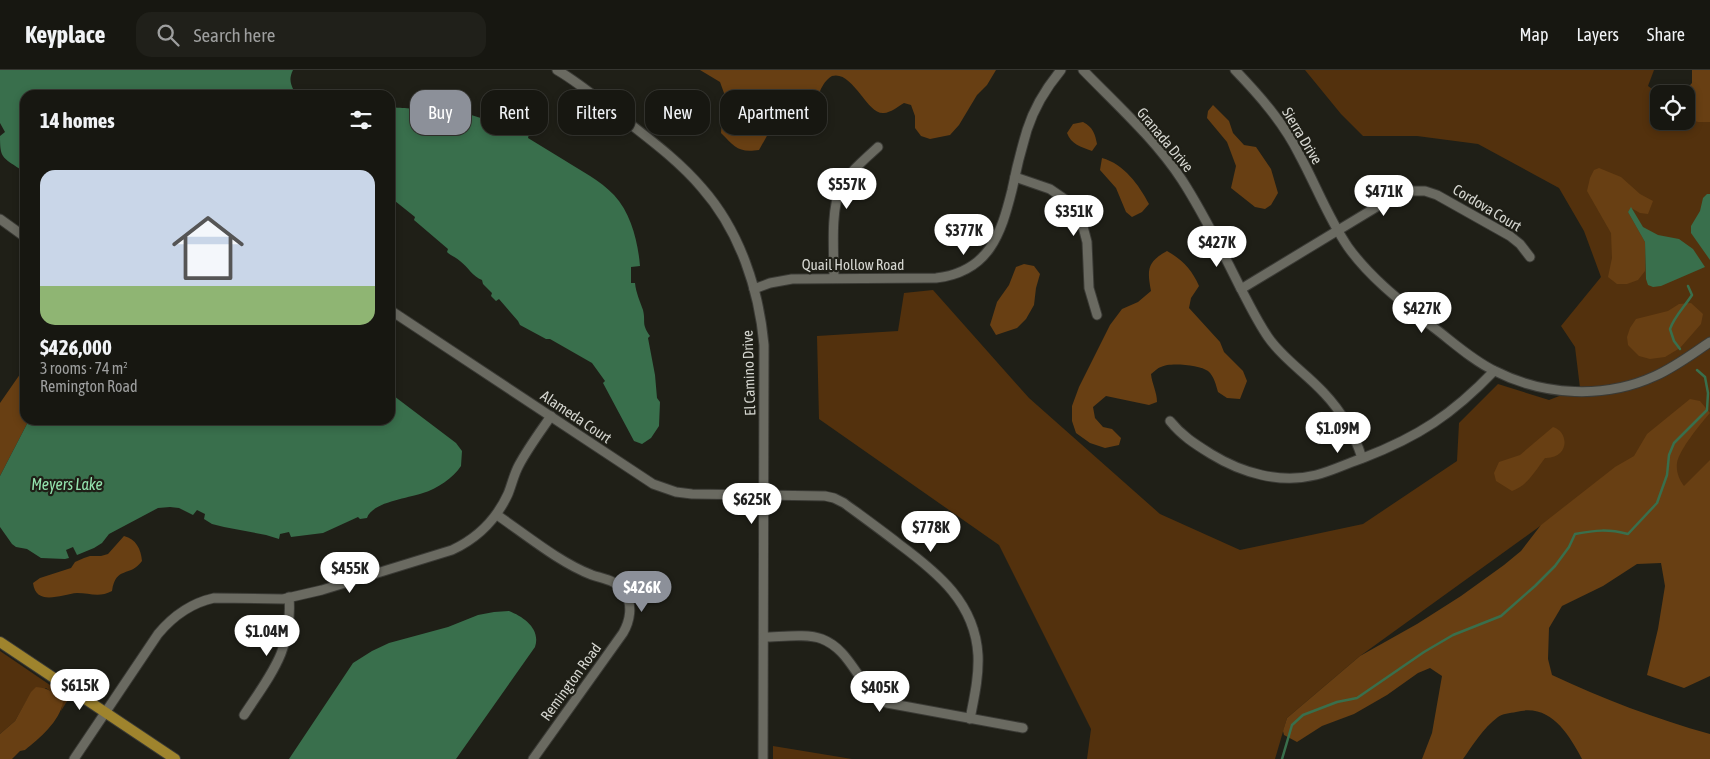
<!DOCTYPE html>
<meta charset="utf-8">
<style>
:root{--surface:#171711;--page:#20201a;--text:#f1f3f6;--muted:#9e9f9f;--line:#363631;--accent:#8c9099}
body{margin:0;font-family:"Asap Condensed",sans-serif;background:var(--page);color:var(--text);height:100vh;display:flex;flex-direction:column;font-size:19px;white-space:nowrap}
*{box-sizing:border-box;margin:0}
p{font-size:16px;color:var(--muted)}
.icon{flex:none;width:28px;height:28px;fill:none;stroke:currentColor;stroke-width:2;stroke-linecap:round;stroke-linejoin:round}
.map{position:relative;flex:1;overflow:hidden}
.side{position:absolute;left:20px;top:20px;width:375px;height:335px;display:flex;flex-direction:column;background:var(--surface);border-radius:15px;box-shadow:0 2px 8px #0003,0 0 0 1px var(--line)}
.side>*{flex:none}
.top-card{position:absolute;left:410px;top:20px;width:475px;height:45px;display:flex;gap:10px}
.controls{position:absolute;left:1650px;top:15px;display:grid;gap:10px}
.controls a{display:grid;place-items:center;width:45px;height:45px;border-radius:10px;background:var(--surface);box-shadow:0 2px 8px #0003,0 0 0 1px var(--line);font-size:25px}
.price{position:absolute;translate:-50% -42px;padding:0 11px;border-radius:18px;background:#fff;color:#222;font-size:16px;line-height:32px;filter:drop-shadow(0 1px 2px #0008)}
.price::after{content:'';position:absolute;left:50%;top:30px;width:15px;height:11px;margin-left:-8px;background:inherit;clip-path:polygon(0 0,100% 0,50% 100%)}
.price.current{background:var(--accent);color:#fff}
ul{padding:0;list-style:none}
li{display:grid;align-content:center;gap:10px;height:265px;padding:0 20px}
li span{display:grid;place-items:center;height:155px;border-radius:15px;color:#555}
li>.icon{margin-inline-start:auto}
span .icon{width:90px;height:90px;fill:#fffc;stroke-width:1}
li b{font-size:21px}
h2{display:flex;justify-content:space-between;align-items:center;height:60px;padding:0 20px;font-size:21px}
.pill{padding:0 18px;border-radius:15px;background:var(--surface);box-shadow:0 2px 8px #0003,0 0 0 1px var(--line);font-size:18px;line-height:45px}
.pill.current{background:var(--accent);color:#fff}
header{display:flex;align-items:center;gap:30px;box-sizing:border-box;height:70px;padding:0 25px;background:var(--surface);border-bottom:1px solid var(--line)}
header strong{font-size:24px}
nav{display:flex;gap:28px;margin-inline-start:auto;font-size:18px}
.search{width:350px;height:45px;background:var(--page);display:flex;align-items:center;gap:12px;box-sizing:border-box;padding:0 18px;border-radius:15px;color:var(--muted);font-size:19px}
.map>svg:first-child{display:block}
.green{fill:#53310d}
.forest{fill:#683f13}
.water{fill:#396f4c}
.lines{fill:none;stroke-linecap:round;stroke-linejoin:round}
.stream{stroke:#396f4c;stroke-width:2.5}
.minor-casing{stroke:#3a3a35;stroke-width:11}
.major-casing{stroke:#3a3a35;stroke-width:12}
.minor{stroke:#6a6a61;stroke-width:9}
.major{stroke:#9f842d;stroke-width:10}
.labels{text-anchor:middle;stroke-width:4.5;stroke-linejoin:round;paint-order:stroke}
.street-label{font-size:15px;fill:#d5d6d0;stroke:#1f1f17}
.water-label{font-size:16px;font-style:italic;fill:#94e4ae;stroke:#1f1f17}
</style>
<header>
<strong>Keyplace</strong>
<div class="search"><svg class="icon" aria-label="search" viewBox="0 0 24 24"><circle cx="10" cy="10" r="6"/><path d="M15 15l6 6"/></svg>Search here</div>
<nav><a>Map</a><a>Layers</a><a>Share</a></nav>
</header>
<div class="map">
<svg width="1710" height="689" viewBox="0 0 1710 689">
<rect width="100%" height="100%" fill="#1f1f17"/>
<g class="green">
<polygon points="1305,0 1654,0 1648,16 1659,24 1659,51 1686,51 1686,25 1710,0 1710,393 1685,426 1633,389 1360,586 1287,648 1275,689 1087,689 1091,659 999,475 819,349 817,266 898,261 904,223 933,220 1029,328 1160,444 1240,480 1363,454 1457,391 1459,353 1498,314 1549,330 1580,318 1575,277 1561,256 1601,207 1584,161 1559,118 1478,74 1417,66 1363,66 1341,44"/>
<polygon points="0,581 69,628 61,641 62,635 60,628 46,618 27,630 15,651 0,664"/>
<polygon points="773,676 852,689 773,689"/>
</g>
<g class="forest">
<path d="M700,0H996L987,15L977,25L959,55L950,65L930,69L921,66L915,58V46L911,35L904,33C899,36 890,43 884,43C867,45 853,0 832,6C819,14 821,27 810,36L792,34L782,39L759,80C738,83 735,77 721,63L724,23L720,12Z"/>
<polygon points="1692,0 1710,0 1710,52 1698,52 1686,48 1686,24 1682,24 1692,13"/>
<polygon points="1213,35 1229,51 1233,63 1244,75 1256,77 1271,99 1278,123 1271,135 1265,139 1255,137 1231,118 1236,96 1227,72 1207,48 1208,41"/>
<path d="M1083,52C1093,57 1095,64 1097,74L1092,81C1081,77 1071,74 1067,63L1073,54Z"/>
<path d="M1102,88C1124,94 1139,115 1149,134L1142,142L1132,147L1126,142L1116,118L1100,100Z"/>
<polygon points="1599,98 1621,107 1640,124 1653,131 1648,144 1640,143 1631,138 1628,142 1645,172 1645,201 1638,210 1627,214 1617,214 1608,207 1612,188 1611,163 1587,121 1590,108 1594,100"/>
<path d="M1167,181C1183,190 1192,200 1199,216L1191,228L1189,238L1220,272L1224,282L1243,301L1247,311L1240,329L1227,328L1218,322C1216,315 1214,306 1208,301C1200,295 1169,292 1161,297C1157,298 1154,302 1151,304C1152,314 1157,322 1157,332L1149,335L1106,326L1093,337L1095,348L1103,357L1112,359L1121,368L1119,375L1105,378L1090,373L1076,363L1072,351V336L1079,317L1110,255L1122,239L1138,232L1151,221C1147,200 1147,192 1167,181Z"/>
<polygon points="1024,194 1034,196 1040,204 1036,218 1034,235 1026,249 1017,258 996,265 990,255 997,232 1009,215 1016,197"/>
<polygon points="1691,233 1703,244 1701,254 1680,278 1665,287 1650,289 1639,286 1628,275 1627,267 1630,258 1636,249 1668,241 1679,234"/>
<polygon points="25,297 25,350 29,350 0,406 0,333"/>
<path d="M1690,329L1700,331L1710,343C1701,353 1679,380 1677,393C1676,402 1679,409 1684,416L1710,390V606L1684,618L1647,605L1658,559L1665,516L1661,493L1637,494L1603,516L1562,536L1549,558L1548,589L1552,605C1603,629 1656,649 1710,664V689H1582C1568,663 1550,633 1516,642C1510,643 1502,644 1498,647C1483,658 1473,675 1463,689H1422L1432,663L1442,606L1430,598L1418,603L1387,625L1354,644L1322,656L1297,672L1284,665L1283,661L1287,648L1360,586L1417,554L1461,526L1504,495L1521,481L1541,455L1615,397L1634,386L1647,364Z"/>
<path d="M1553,357C1570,362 1569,389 1545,388C1535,401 1528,415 1512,421L1496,411L1494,403L1499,392L1520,385Z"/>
<path d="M124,466C136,469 141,479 142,491C130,508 116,495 112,521C99,528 90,523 77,523C62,524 36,537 33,513L40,508L71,498L75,492L84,488L90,486H101L108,484Z"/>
<path d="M36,617C47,618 56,622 63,632C60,651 39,669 25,680L20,681L12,689H0V664L15,651L31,622Z"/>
</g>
<g class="water">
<path d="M0,0H293C289,8 290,13 294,21L305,25H25V91L20,99C2,87 0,88 0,66L5,62L0,53Z"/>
<path d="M390,37C398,38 417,38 422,41L465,43L509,57L521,63L524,60L529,64L528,68C540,75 552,83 564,90C581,101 600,110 614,125C631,143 638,172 640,196L631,197V213H635C636,223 640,231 643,240C646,253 641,253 650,266L648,268L655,305L657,328L660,332L659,356L651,368L642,374L634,371L603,313L605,311L592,293L550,269H546L520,255L518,251L499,229L496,231L491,226L492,223L483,214L482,210C473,207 468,197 460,191C456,187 451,186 447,182L448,179L414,150L415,147L395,131H390Z"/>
<polygon points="1707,124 1710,124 1710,190 1691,163 1691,156 1700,141 1703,128"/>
<polygon points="1631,137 1643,157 1658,165 1679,169 1693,179 1705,197 1661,216 1653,217 1648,215 1646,209 1645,172 1628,142"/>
<path d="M390,323L456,373L462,381L461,396C453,408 437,419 423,423C409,428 372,432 367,448L360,449L358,447L323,463L291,467L289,462L280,464L279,469L266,465L224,457L212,454L204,449L205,444L197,440L193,445L179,438L170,437L158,438L109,464L102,473L94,478L77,485L73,477L66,480L69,488L65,489L41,488L27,479L16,477L12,474L0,457V406L29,350H390Z"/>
<path d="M509,541C524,547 541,559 535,577L456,689H289L353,593L372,581L389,573L448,557L478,545L494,542Z"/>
</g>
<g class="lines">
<g class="stream">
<path d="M1680,279L1674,271L1670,259C1674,247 1685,236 1692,225L1688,216"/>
<path d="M1282,689L1292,655L1303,645L1337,632L1357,628L1424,582L1453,565L1501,546L1535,516L1555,496L1569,477L1575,464C1596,460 1608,459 1628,464L1657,433L1667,405L1669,385L1674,373L1707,340L1708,323L1705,307L1697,300"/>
</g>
<defs>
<g id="minor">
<path d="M557,0C581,14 603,33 625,50C652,71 680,92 702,118C740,161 759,220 764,275L763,689"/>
<path d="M1083,0C1117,35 1155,69 1182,110C1204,144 1222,181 1240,217C1249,234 1257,251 1268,267C1283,289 1306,303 1324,323C1342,342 1354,363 1362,388"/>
<path d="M1235,0C1259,25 1283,52 1299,84C1316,115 1328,148 1348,177C1371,209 1403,233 1433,257C1453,272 1472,290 1495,301C1544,326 1605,329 1655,306C1675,297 1692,284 1710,272"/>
<polyline points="1015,107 1050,119 1066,130 1075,141 1082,153 1087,172 1089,218 1097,245"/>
<polyline points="0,149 25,167"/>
<path d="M834,208C834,184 830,139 841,118C849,102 865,89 878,77"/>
<path d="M754,219L770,213L792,209L936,208C989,202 1001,164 1012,120C1016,100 1021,80 1027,60C1034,38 1046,18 1061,0"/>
<polyline points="1241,219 1393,127 1411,121 1425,121 1437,125 1510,166 1520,174 1530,187"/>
<path d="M390,240L653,414L676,422L692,424L825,426L834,428L844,433C863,447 881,460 899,474C938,503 975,533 978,585C979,607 974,628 970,649"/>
<path d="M1170,351C1182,366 1195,374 1211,384C1242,403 1280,414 1316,405C1332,401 1348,393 1363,388C1418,367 1453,344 1494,301"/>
<path d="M497,445C525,464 560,493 592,505C604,509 617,510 625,523C633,535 630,551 623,563L533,689"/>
<path d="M764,567C780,567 807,563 822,569C853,581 858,619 887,633L1023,658"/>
<path d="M244,645C271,604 293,579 289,527"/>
<path d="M74,689L158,564C173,546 191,533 214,528L283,529L322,520L452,480C478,468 496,450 508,424C512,414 514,404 519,395C528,378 540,362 551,346"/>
</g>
<polyline id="major" points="0,572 175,689"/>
</defs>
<use href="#minor" class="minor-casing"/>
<use href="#major" class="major-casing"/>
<use href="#minor" class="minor"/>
<use href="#major" class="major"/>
</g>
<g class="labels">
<g class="street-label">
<text transform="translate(1302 66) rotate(59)" y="5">Sierra Drive</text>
<text transform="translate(1165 70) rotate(50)" y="5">Granada Drive</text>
<text transform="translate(1487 138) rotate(31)" y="5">Cordova Court</text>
<text x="853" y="200">Quail Hollow Road</text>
<text transform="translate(749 303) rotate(-92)" y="5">El Camino Drive</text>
<text transform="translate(576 347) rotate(34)" y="5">Alameda Court</text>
<text transform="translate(571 612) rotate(-54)" y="5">Remington Road</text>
</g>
<g class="water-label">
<text x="67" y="420">Meyers Lake</text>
</g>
</g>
</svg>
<div class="controls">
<a><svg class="icon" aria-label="locate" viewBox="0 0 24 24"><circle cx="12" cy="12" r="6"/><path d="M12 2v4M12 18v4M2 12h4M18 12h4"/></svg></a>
</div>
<b class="price" style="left:847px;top:140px">$557K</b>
<b class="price" style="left:1384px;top:147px">$471K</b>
<b class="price" style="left:1074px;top:167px">$351K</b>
<b class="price" style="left:964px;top:186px">$377K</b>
<b class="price" style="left:1217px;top:198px">$427K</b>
<b class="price" style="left:1422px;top:264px">$427K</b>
<b class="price" style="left:1338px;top:384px">$1.09M</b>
<b class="price" style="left:752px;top:455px">$625K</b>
<b class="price" style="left:931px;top:483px">$778K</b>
<b class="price" style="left:350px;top:524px">$455K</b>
<b class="price current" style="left:642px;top:543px">$426K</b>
<b class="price" style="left:267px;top:587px">$1.04M</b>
<b class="price" style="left:80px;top:641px">$615K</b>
<b class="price" style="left:880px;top:643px">$405K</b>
<div class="top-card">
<a class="pill current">Buy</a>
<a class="pill">Rent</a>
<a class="pill">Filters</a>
<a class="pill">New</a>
<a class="pill">Apartment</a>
</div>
<section class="side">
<h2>14 homes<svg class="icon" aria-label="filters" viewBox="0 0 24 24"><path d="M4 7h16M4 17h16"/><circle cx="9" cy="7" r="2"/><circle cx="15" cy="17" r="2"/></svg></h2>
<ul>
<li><span style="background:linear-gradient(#c9d6e8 75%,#8fb573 0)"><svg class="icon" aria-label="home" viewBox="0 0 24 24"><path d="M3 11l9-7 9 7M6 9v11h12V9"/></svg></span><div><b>$426,000</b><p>3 rooms · 74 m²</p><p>Remington Road</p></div></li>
</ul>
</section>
</div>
